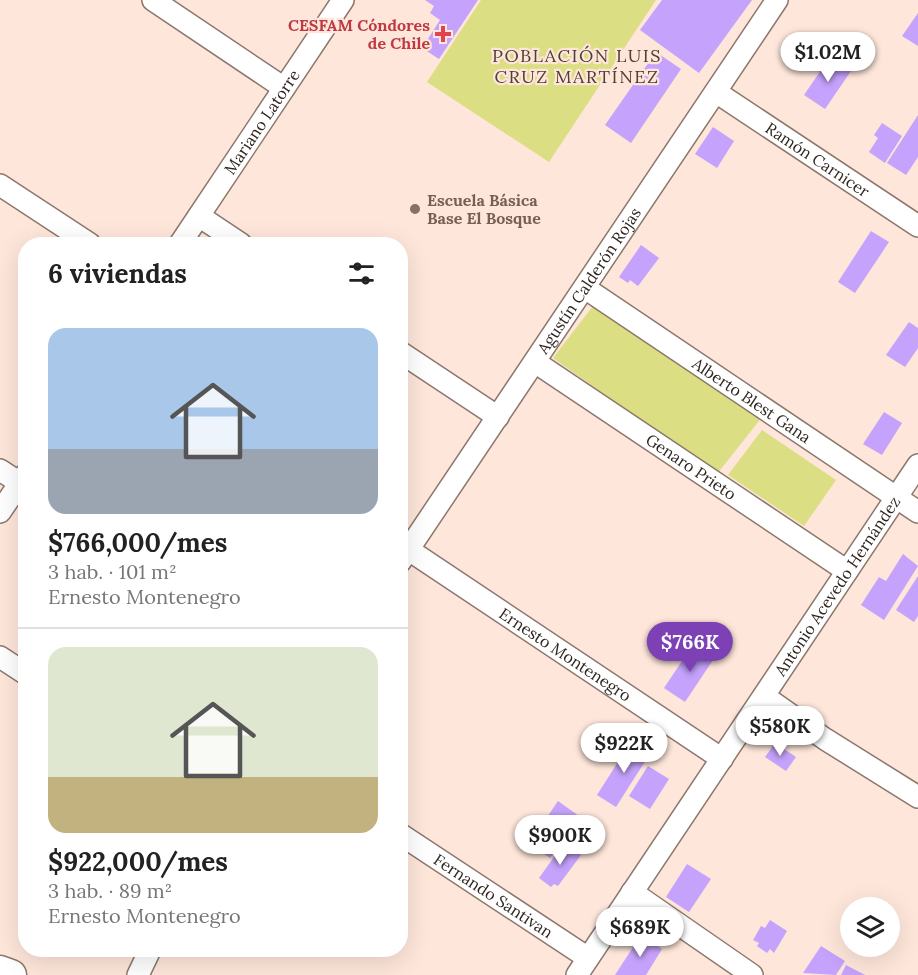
<!DOCTYPE html>
<html lang="es">
<meta charset="utf-8">
<style>
:root{--surface:#fff;--page:#f6f6f6;--text:#222;--muted:#767676;--line:#e0e0e0;--accent:#7d40b5}
body{margin:0;font-family:Lora,serif;background:var(--page);color:var(--text);height:100vh;display:flex;flex-direction:column;font-size:22px;white-space:nowrap}
*{box-sizing:border-box;margin:0}
p{font-size:20px;color:var(--muted)}
.icon{flex:none;width:33px;height:33px;fill:none;stroke:currentColor;stroke-width:2;stroke-linecap:round;stroke-linejoin:round}
.map{position:relative;flex:1;overflow:hidden}
.side{position:absolute;left:18px;top:237px;width:390px;height:720px;display:flex;flex-direction:column;background:var(--surface);border-radius:24px;box-shadow:0 6px 24px #0002}
.side>*{flex:none}
.fabs{position:absolute;left:840px;top:897px;display:grid;gap:12px}
.fabs a{display:grid;place-items:center;width:60px;height:60px;border-radius:50%;background:var(--surface);box-shadow:0 6px 24px #0002;font-size:30px}
.price{position:absolute;translate:-50% -51px;padding:0 14px;border-radius:21px;background:#fff;color:#222;font-size:20px;line-height:39px;filter:drop-shadow(0 2px 3px #0008)}
.price::after{content:'';position:absolute;left:50%;top:36px;width:18px;height:14px;margin-left:-9px;background:inherit;clip-path:polygon(0 0,100% 0,50% 100%)}
.price.active{background:var(--accent);color:#fff}
ul{padding:0;list-style:none}
li{display:grid;align-content:center;gap:12px;height:318px;padding:0 30px}
li+li{border-top:2px solid var(--line)}
li span{display:grid;place-items:center;height:186px;border-radius:18px;color:#555}
li>.icon{margin-inline-start:auto}
span .icon{width:108px;height:108px;fill:#fffc;stroke-width:1}
li b{font-size:26px}
h2{display:flex;justify-content:space-between;align-items:center;height:72px;padding:0 30px;font-size:26px}
.map>svg:first-child{display:block}
.green{fill:#dbde82}
.building{fill:#c5a2fb}
.lines{fill:none;stroke-linecap:round;stroke-linejoin:round}
.street-casing{stroke:#8c776c;stroke-width:24}
.secondary-casing{stroke:#8c776c;stroke-width:33}
.street{stroke:#fff;stroke-width:21}
.secondary{stroke:#fff;stroke-width:30}
.health-dot{fill:#e0444e;stroke:#fee6da;stroke-width:2}
.education-dot{fill:#8d6e63;stroke:#fee6da;stroke-width:2}
.labels{text-anchor:middle;stroke-width:4.5;stroke-linejoin:round;paint-order:stroke}
.health-label{font-size:16px;font-weight:bold;fill:#be3a42;stroke:#fee6da;text-anchor:end}
.street-label{font-size:16px;fill:#2f2621;stroke:#fee6da}
.education-label{font-size:16px;font-weight:bold;fill:#785e54;stroke:#fee6da;text-anchor:start}
.neighbourhood-label{font-size:18px;letter-spacing:1.5px;fill:#513e34;stroke:#fee6da}
</style>
<div class="map">
<svg width="918" height="975" viewBox="0 0 918 975">
<rect width="100%" height="100%" fill="#fee6da"/>
<g class="green">
<polygon points="481,0 656,0 549,162 427,82"/>
<polygon points="593,306 762,417 717,474 553,358"/>
<polygon points="762,430 836,480 804,526 728,475"/>
</g>
<g class="building">
<polygon points="425,0 478,0 439,59 422,48 440,20 430,13 434,6"/>
<polygon points="662,0 752,0 699,73 640,30"/>
<polygon points="918,13 918,46 902,36"/>
<polygon points="656,52 681,69 631,143 605,125"/>
<polygon points="830,57 851,71 825,109 804,95"/>
<polygon points="918,115 918,157 906,175 887,163"/>
<polygon points="882,123 902,136 885,163 869,152 878,138 874,135"/>
<polygon points="713,127 734,141 717,168 695,154"/>
<polygon points="871,231 889,242 855,293 838,282"/>
<polygon points="641,245 659,258 638,286 630,280 628,283 619,277"/>
<polygon points="909,322 918,328 918,348 905,367 886,355"/>
<polygon points="884,412 902,423 882,455 863,444"/>
<polygon points="903,554 918,566 884,620 861,605 879,577 886,581"/>
<polygon points="918,576 918,616 914,622 896,610"/>
<polygon points="694,643 715,657 685,702 664,688"/>
<polygon points="632,740 651,752 616,807 597,795"/>
<polygon points="775,743 796,757 786,771 765,757"/>
<polygon points="648,766 669,779 650,809 629,796"/>
<polygon points="558,801 579,816 550,858 529,844"/>
<polygon points="564,843 581,855 558,886 554,884 551,887 539,878"/>
<polygon points="687,864 711,879 689,912 666,897"/>
<polygon points="770,920 787,931 774,953 770,949 767,953 757,946 759,943 753,940 761,926 765,928"/>
<polygon points="644,937 662,949 646,975 615,975 639,938"/>
<polygon points="821,946 845,961 836,975 803,973"/>
<polygon points="846,965 865,975 841,975"/>
</g>
<g class="lines">
<defs>
<g id="street">
<polyline points="153,0 284,88"/>
<path id="s1" d="M716,92L918,226"/>
<polyline points="0,185 90,244"/>
<polyline points="199,216 241,244"/>
<path id="s2" d="M180,244L343,0"/>
<path id="s3" d="M585,288L918,512"/>
<polyline points="400,352 498,417"/>
<path id="s4" d="M535,362L847,571"/>
<polyline points="0,470 20,483"/>
<polyline points="0,512 26,474"/>
<path id="s5" d="M409,550L722,759"/>
<path id="s6" d="M400,562L777,0"/>
<polyline points="0,657 26,674"/>
<polyline points="764,696 825,739 918,797"/>
<path id="s7" d="M400,834L588,958"/>
<polyline points="632,892 752,975"/>
<polyline points="138,975 150,950"/>
<path id="s8" d="M577,975L918,465"/>
</g>
<polyline id="secondary" points="0,971 11,975"/>
</defs>
<use href="#street" class="street-casing"/>
<use href="#secondary" class="secondary-casing"/>
<use href="#street" class="street"/>
<use href="#secondary" class="secondary"/>
</g>
<path class="health-dot" d="M440 25h6v6h6v6h-6v6h-6v-6h-6v-6h6z"/>
<circle class="education-dot" cx="415" cy="209" r="6"/>
<g class="labels">
<g class="health-label">
<text x="430" y="31">CESFAM Cóndores<tspan x="430" dy="18">de Chile</tspan></text>
</g>
<g class="street-label">
<text dy="6" stroke="none"><textPath href="#s2" startOffset="147">Mariano Latorre</textPath></text>
<text dy="6" stroke="none"><textPath href="#s1" startOffset="122">Ramón Carnicer</textPath></text>
<text dy="6" stroke="none"><textPath href="#s6" startOffset="339">Agustín Calderón Rojas</textPath></text>
<text dy="6" stroke="none"><textPath href="#s3" startOffset="201">Alberto Blest Gana</textPath></text>
<text dy="6" stroke="none"><textPath href="#s4" startOffset="188">Genaro Prieto</textPath></text>
<text dy="6" stroke="none"><textPath href="#s8" startOffset="468">Antonio Acevedo Hernández</textPath></text>
<text dy="6" stroke="none"><textPath href="#s5" startOffset="188">Ernesto Montenegro</textPath></text>
<text dy="6" stroke="none"><textPath href="#s7" startOffset="112">Fernando Santivan</textPath></text>
</g>
<g class="education-label">
<text x="427" y="206">Escuela Básica<tspan x="427" dy="18">Base El Bosque</tspan></text>
</g>
<g class="neighbourhood-label">
<text x="577" y="62">POBLACIÓN LUIS<tspan x="577" dy="21">CRUZ MARTÍNEZ</tspan></text>
</g>
</g>
</svg>
<div class="fabs">
<a><svg class="icon" aria-label="layers" viewBox="0 0 24 24"><path d="M12 4l9 5-9 5-9-5zM3 14l9 5 9-5"/></svg></a>
</div>
<b class="price" style="left:828px;top:83px">$1.02M</b>
<b class="price active" style="left:690px;top:673px">$766K</b>
<b class="price" style="left:780px;top:757px">$580K</b>
<b class="price" style="left:624px;top:774px">$922K</b>
<b class="price" style="left:560px;top:866px">$900K</b>
<b class="price" style="left:640px;top:958px">$689K</b>
<section class="side">
<h2>6 viviendas<svg class="icon" aria-label="filters" viewBox="0 0 24 24"><path d="M4 7h16M4 17h16"/><circle cx="9" cy="7" r="2"/><circle cx="15" cy="17" r="2"/></svg></h2>
<ul>
<li><span style="background:linear-gradient(#a9c7e8 65%,#9aa5b1 0)"><svg class="icon" aria-label="home" viewBox="0 0 24 24"><path d="M3 11l9-7 9 7M6 9v11h12V9"/></svg></span><div><b>$766,000/mes</b><p>3 hab. · 101 m²</p><p>Ernesto Montenegro</p></div></li>
<li><span style="background:linear-gradient(#dfe7d0 70%,#c2b280 0)"><svg class="icon" aria-label="home" viewBox="0 0 24 24"><path d="M3 11l9-7 9 7M6 9v11h12V9"/></svg></span><div><b>$922,000/mes</b><p>3 hab. · 89 m²</p><p>Ernesto Montenegro</p></div></li>
</ul>
</section>
</div>
